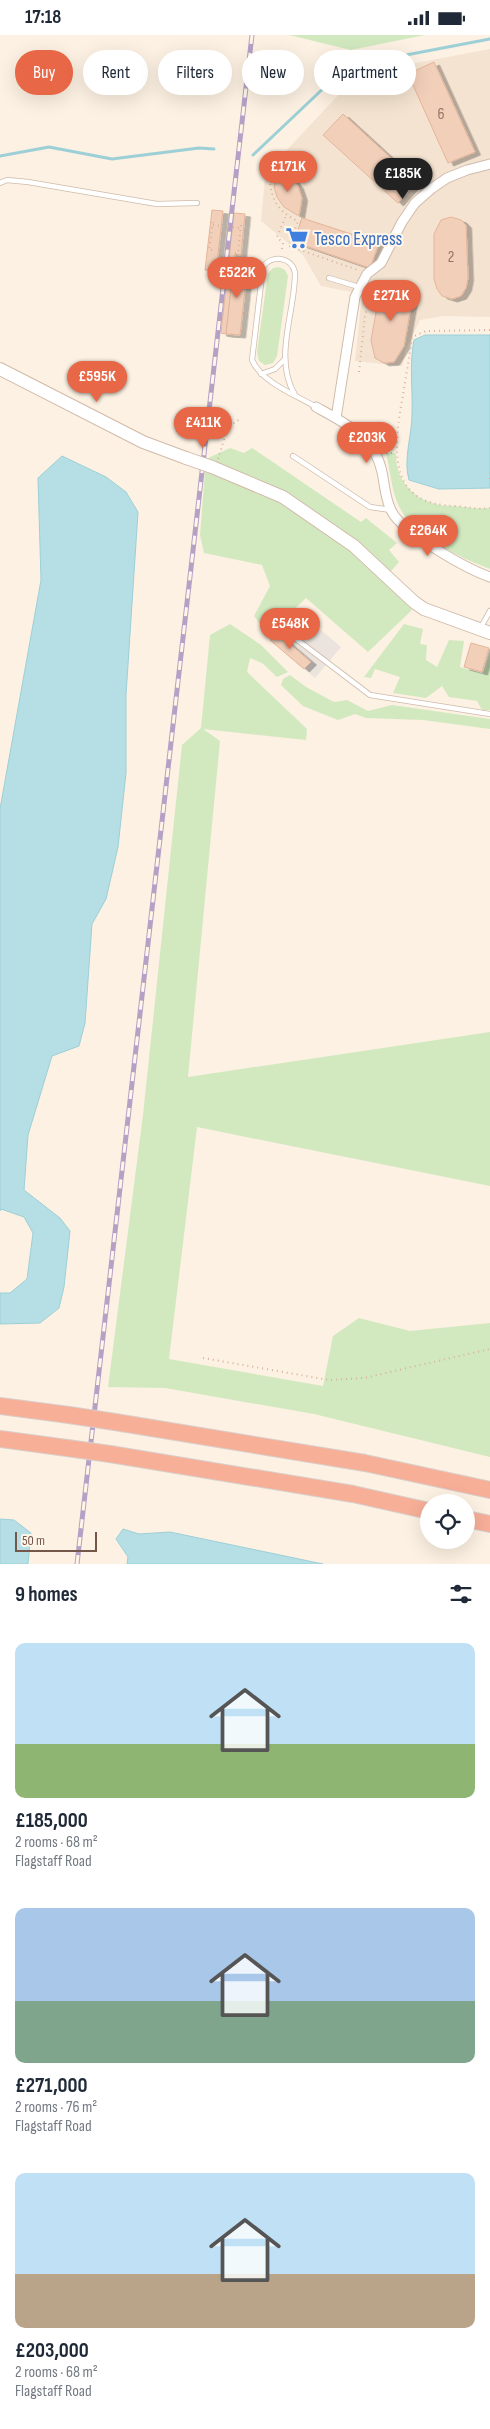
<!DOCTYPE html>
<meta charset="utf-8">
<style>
:root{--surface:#fff;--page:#f6f6f7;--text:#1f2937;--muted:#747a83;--accent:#e76746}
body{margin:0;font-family:"Sofia Sans Condensed",sans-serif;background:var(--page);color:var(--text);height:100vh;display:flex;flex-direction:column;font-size:19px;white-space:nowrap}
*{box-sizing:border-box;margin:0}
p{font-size:16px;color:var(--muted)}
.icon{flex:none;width:28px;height:28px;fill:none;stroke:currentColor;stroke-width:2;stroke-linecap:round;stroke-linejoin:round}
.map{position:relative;height:1529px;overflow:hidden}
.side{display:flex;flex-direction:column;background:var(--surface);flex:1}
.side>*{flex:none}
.banner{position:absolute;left:15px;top:15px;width:460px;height:45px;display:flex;gap:10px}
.controls{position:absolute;left:420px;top:1459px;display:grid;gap:10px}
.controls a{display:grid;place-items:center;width:55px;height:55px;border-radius:50%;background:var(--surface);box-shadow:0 5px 20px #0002;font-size:25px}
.scale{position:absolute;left:15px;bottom:12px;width:82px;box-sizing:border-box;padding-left:5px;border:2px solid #745748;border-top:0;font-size:14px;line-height:18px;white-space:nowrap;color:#745748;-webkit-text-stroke:4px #fff5e8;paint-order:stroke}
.price{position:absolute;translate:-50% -42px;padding:0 11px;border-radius:18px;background:var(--accent);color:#fff;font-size:16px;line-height:32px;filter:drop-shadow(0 1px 2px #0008)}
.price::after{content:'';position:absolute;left:50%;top:30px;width:15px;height:11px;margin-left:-8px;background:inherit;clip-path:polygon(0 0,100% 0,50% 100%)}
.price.active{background:#222;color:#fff}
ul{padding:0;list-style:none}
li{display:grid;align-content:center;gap:10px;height:265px;padding:0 15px}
li span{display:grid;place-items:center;height:155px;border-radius:10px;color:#555}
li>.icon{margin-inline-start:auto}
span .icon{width:90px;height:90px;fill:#fffc;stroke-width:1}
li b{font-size:21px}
h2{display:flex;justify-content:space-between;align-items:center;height:60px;padding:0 15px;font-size:21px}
.tag{padding:0 18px;border-radius:22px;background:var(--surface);box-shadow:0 5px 20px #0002;font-size:18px;line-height:45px}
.tag.active{background:var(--accent);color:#fff}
.status{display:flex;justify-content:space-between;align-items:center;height:35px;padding:0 25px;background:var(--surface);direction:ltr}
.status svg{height:14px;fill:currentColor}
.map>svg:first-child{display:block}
.residential{fill:#f4e3d0}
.industrial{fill:#ebe3dd}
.green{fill:#d2e9c0}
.water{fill:#b6dfe5;stroke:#9dcfd7}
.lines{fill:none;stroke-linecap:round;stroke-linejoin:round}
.stream{stroke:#9dcfd7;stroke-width:3}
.building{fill:#f2cfb9;stroke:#e4b59a;filter:url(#shadow)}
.lane-casing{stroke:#cfbbac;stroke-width:6}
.street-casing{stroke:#cfbbac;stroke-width:11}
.secondary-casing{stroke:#d2baa9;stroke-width:14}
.highway-casing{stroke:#d8d0cc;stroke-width:18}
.path{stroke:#d6b29d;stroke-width:2;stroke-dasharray:1 4;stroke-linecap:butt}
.lane{stroke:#fff;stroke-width:4.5}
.street{stroke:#fff;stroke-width:9}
.secondary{stroke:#fff;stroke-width:12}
.highway{stroke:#f7af98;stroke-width:16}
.rail-casing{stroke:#b4a1c5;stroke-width:5}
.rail{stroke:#fff5e8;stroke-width:3;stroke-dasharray:9;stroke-linecap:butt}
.secondary-bridge-casing{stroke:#d2baa9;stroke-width:14;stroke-linecap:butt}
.highway-bridge-casing{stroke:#d8d0cc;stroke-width:18;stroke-linecap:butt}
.path-bridge{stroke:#d6b29d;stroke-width:2;stroke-dasharray:1 4;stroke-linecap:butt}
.secondary-bridge{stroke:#fff;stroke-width:12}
.highway-bridge{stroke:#f7af98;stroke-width:16}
.labels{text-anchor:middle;stroke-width:4;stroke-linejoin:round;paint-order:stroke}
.number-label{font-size:16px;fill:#947564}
.shop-label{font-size:19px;fill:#366cbe;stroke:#fff5e8;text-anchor:start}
</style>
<div class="status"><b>17:18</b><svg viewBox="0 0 49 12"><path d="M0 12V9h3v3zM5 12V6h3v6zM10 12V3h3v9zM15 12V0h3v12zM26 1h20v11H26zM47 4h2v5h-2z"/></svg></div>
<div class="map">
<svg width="490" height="1529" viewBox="0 0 490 1529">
<defs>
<filter id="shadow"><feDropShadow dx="5.5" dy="3" stdDeviation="0" flood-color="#0004"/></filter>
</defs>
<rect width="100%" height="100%" fill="#fcf1e2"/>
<polygon class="residential" points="490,14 490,282 443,281 420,285 406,314 402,331 355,326 362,259 321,251 303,220 261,186 265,143 272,131 358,39"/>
<polygon class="industrial" points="296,574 341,612 315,643 270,605"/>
<g class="green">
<polygon points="289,0 425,0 351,15"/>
<polygon points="279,232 285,235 288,241 277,321 273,328 265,330 259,326 257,317 268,238 273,233"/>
<polygon points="230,413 244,418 252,413 361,487 366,483 397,508 389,515 399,527 384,544 412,575 368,617 306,563 268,600 254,581 270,551 262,530 204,518 200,500 206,424"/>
<path d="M386,418H396C395,444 412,463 436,469C445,472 454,470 463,472C473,473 479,474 490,473V534C459,522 410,500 397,467C391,452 390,434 386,418Z"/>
<polygon points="230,589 261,610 288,637 277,642 262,628 250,623 247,637 307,694 306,705 203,694 220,706 188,1042 490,997 490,1151 197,1092 169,1324 323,1351 333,1301 359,1283 410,1296 490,1288 490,1422 314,1379 165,1353 108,1352 143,1080 182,710 201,693 210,600"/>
<polygon points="404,589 423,594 420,609 427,610 426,625 437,632 449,605 464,606 460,632 483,639 490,617 490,675 482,675 477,666 449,662 442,651 426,663 393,658 400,642 375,634 371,643 364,642"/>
<polygon points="290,640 306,652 334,667 347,665 368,676 392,670 490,684 490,694 423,685 366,683 355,679 338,685 303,671 281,650 283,644"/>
</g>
<g class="water">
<path d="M425,300H490V453L439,454L409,445C403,424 412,401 412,379C413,354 409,330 414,305Z"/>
<polygon points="62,421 106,442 126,457 138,477 126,660 126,738 118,812 106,864 92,889 85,988 79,1011 52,1021 28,1100 24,1155 60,1183 70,1196 64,1252 59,1273 40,1288 0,1289 0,1258 10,1258 27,1244 33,1198 24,1182 1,1174 0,1176 0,774 41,545 38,443"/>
<polygon points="0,1484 14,1485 31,1498 28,1529 0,1529"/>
<polygon points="123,1494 139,1499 170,1497 323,1529 127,1529 128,1522 116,1504"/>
</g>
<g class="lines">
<g class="stream">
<polyline points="385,24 490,4"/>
<polyline points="253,120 347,31 370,28"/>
<polyline points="0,121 49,112 112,124 199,113 214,114"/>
</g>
</g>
<g class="building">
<polygon points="434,27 475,117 448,128 408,39"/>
<polygon points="343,79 417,147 398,168 323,100"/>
<polygon points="277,136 292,143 298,151 302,163 299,181 284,172 277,162 274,152"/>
<polygon points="212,175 223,176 216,236 205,235"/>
<polygon points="234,178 245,179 241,220 235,219 226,299 221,298"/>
<polygon points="451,182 461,185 466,190 468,243 466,253 461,261 452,264 442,261 437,254 434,244 434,199 441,185"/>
<polygon points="302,183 379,208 370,233 294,207"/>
<polygon points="234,227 248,228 240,300 226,299"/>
<polygon points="399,247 408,252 412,266 404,311 394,327 384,328 375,323 371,305 379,261 388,249"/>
<polygon points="279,595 286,602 284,604 311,627 304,634 270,605"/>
<polygon points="471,608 489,613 482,637 464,632"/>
</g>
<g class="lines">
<defs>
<g id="lane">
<polyline points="0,148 7,145 28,147 157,169 197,168"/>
<polyline points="329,243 359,252"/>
<polyline points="261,339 275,334 284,325"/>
<path d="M295,360C273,323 295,278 295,238C292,222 272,219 263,232L252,325C262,348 296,360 316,372"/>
<polyline points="293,421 370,472 391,475"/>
<polyline points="481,592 490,576"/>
<polyline points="283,594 370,660 490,679"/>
</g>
<g id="street">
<path d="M316,372C345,388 375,402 382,437C385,451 385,465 392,477C403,498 467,534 490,542"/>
<polyline points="336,383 355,262 367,239 381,228 402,187 415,168 431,154 447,143 467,135 490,129"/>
</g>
<g id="secondary">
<polyline points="0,334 143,407 186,423"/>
<polyline points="212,432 283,462 354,511 414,567 424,574 490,598"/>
</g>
<g id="highway">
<polyline points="0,1371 69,1380"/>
<polyline points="115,1387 365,1428 490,1455"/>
<polyline points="0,1404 67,1413"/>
<polyline points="110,1419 353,1459 429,1476"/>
<polyline points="466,1484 490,1489"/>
</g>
</defs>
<use href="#lane" class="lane-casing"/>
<use href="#street" class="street-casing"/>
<use href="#secondary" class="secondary-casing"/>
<use href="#highway" class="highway-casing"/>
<g class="path">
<path d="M270,144C270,163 279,178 298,186"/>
<polyline points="301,187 298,186 289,211 358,235"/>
<polyline points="282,214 283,208 277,202 286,181"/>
<polyline points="212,215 209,215 213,185"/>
<polyline points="235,218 238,218 241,189"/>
<polyline points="247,233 255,233"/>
<polyline points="373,251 379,243"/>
<path d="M490,295L426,296L412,302C409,325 405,348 401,371C393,421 390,470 456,471C468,472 477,475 490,473"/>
<polyline points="359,337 365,281 371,255"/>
<polyline points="386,418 396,418"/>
<polyline points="218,424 228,392 240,384"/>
<polyline points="490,443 490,445"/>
<polyline points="203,1323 329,1345 364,1343 490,1314"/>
</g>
<use href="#lane" class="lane"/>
<use href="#street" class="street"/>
<use href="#secondary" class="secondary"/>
<use href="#highway" class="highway"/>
<defs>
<polyline id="rail" points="77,1529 252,0"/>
</defs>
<use href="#rail" class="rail-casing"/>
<use href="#rail" class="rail"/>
<defs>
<polyline id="secondary-bridge" points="186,423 212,432"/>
<g id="highway-bridge">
<polyline points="69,1380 115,1387"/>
<polyline points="67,1413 110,1419"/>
</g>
</defs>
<use href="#secondary-bridge" class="secondary-bridge-casing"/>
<use href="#highway-bridge" class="highway-bridge-casing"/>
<polyline class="path-bridge" points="213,190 240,193"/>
<use href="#secondary-bridge" class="secondary-bridge"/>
<use href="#highway-bridge" class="highway-bridge"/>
</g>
<defs>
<symbol id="supermarket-bare" viewBox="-9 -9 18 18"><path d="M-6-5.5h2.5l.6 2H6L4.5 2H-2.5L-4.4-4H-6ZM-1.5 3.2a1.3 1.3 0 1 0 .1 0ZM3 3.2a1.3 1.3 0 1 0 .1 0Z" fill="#3f7fe0" stroke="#fff5e8" stroke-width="2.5" paint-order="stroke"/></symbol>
</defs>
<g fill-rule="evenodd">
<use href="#supermarket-bare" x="281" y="187" width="32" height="32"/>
</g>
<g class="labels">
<g class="number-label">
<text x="441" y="84">6</text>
<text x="451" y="227">2</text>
</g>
<g class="shop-label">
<text x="314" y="210">Tesco Express</text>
</g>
</g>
</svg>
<div class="controls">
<a><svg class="icon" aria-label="locate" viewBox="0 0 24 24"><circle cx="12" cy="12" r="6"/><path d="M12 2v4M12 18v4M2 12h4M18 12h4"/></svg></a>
</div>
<div class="scale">50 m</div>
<b class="price" style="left:288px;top:158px">£171K</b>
<b class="price active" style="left:403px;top:165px">£185K</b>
<b class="price" style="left:237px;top:264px">£522K</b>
<b class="price" style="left:391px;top:287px">£271K</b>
<b class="price" style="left:97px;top:368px">£595K</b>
<b class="price" style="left:203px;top:414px">£411K</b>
<b class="price" style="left:367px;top:429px">£203K</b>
<b class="price" style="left:428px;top:522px">£264K</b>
<b class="price" style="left:290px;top:615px">£548K</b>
<div class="banner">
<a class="tag active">Buy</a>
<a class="tag">Rent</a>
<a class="tag">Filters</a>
<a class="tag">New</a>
<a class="tag">Apartment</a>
</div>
</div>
<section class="side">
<h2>9 homes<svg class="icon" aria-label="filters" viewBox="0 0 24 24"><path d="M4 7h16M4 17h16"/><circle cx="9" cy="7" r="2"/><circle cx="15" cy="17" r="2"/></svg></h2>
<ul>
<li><span style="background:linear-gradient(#bfe0f5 65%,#8fb573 0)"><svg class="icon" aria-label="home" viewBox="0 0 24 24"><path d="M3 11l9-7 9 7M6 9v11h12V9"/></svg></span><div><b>£185,000</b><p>2 rooms · 68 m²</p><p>Flagstaff Road</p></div></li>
<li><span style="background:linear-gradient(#a9c7e8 60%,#7fa58c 0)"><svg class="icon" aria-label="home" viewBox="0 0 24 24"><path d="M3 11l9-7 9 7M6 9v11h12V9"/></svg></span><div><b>£271,000</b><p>2 rooms · 76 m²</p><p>Flagstaff Road</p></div></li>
<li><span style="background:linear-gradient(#bfe0f5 65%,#b9a48a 0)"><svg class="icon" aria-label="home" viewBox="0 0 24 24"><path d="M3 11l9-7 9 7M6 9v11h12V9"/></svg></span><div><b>£203,000</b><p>2 rooms · 68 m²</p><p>Flagstaff Road</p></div></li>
</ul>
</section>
